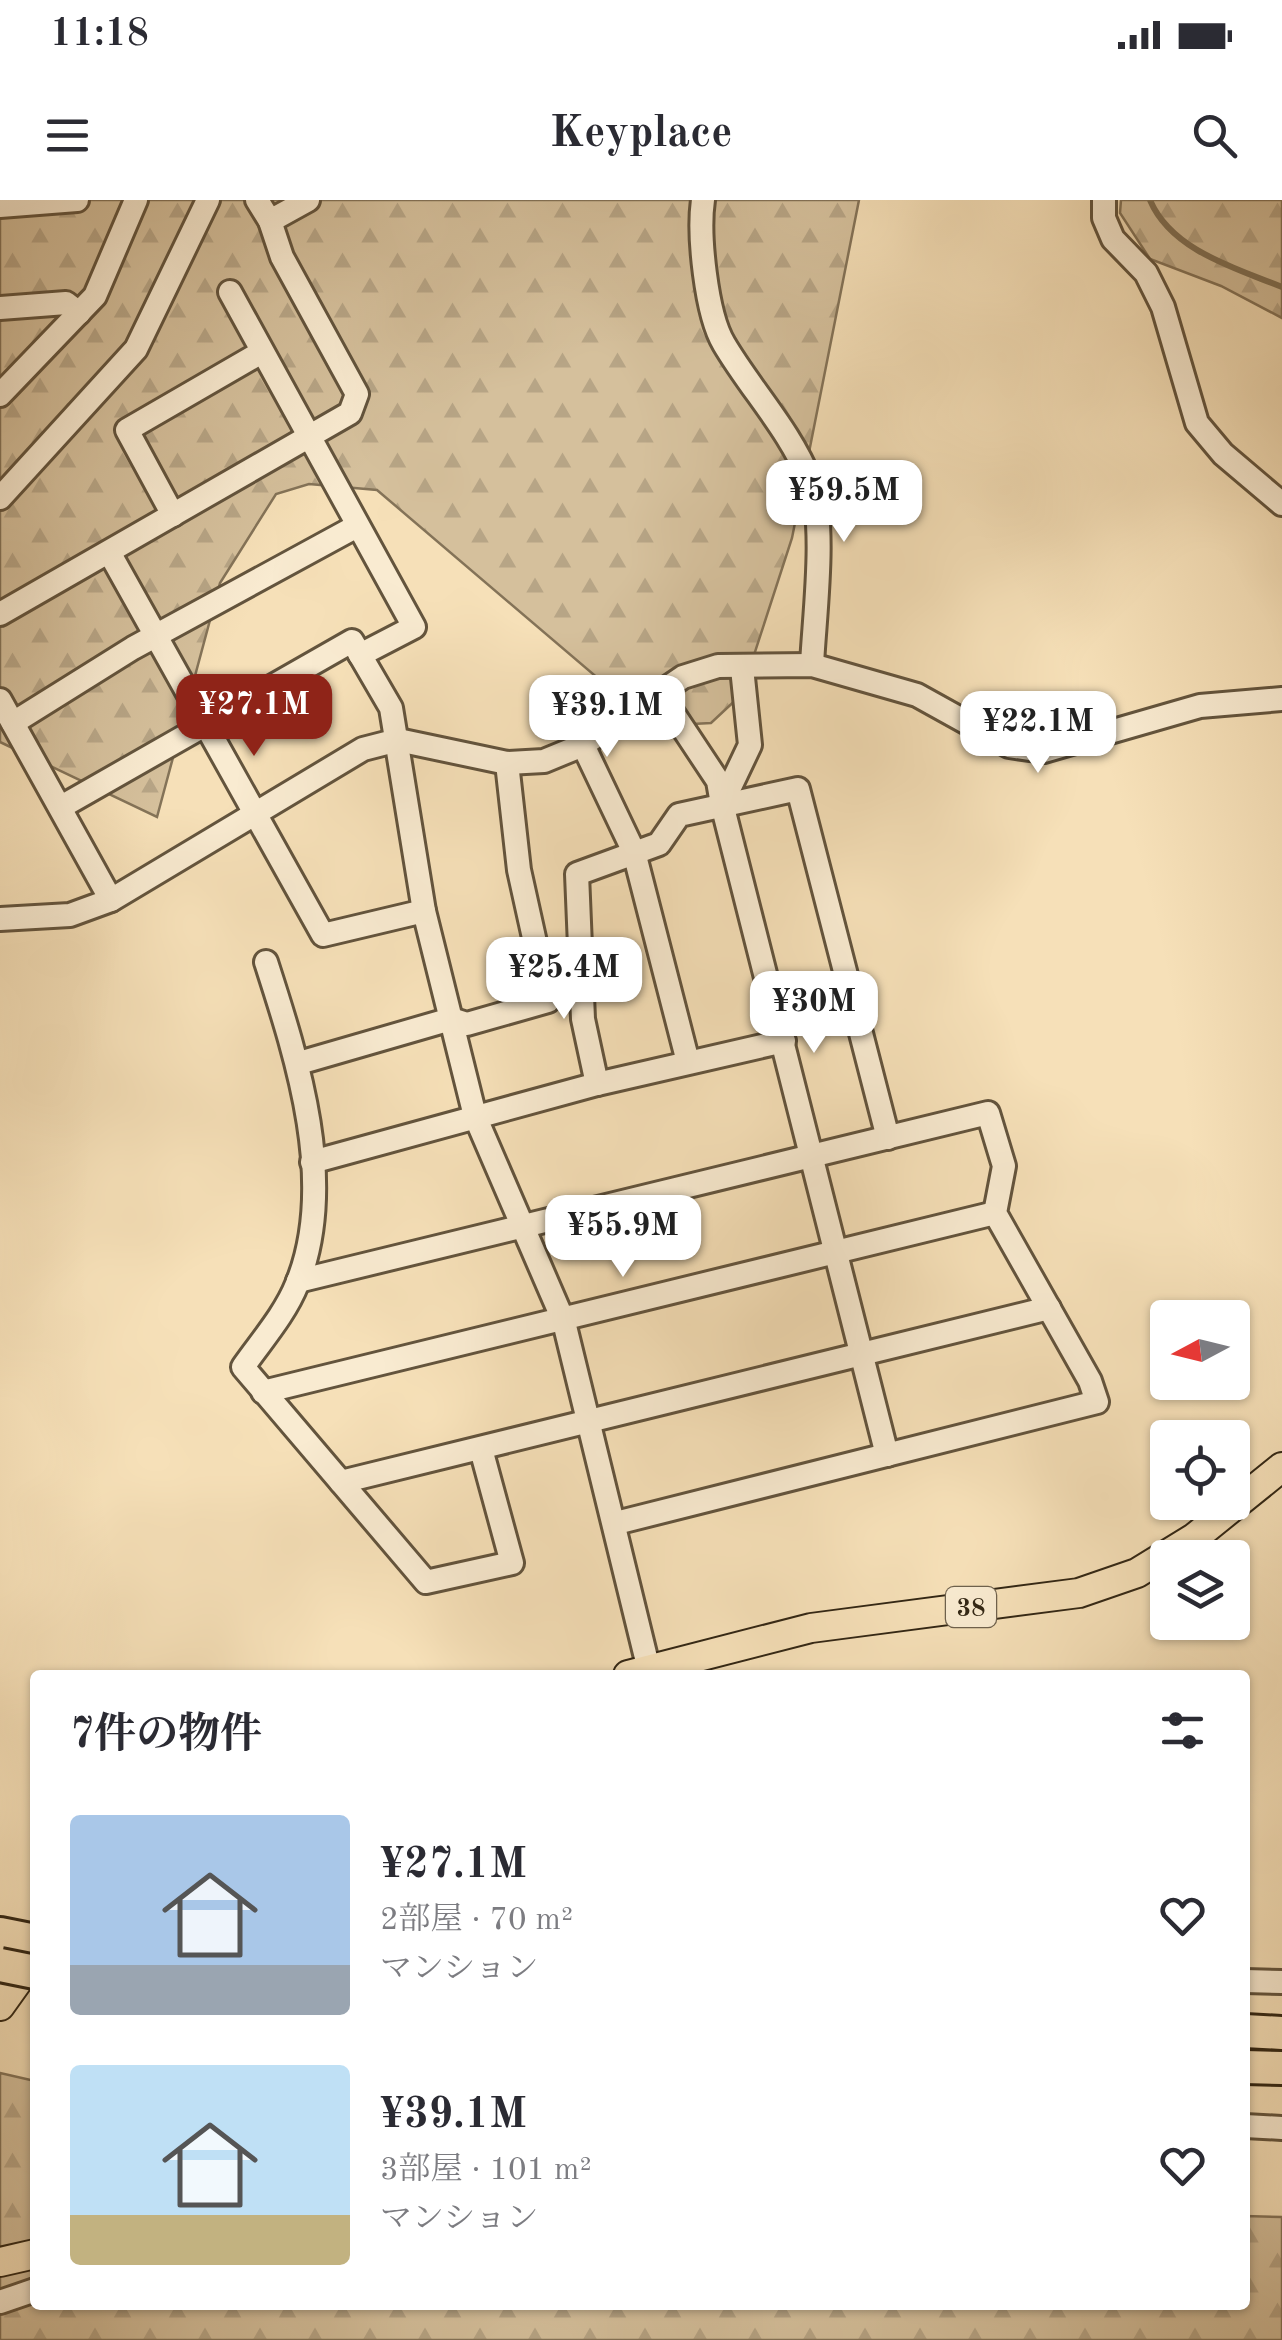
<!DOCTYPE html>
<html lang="ja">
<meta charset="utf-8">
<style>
:root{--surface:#fff;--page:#f2f2f3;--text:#2b2b33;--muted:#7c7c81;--accent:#8f2418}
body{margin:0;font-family:"Old Standard TT","Noto Serif JP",serif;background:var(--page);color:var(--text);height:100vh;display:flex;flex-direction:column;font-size:38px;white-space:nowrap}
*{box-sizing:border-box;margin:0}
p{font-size:32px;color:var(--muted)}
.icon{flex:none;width:55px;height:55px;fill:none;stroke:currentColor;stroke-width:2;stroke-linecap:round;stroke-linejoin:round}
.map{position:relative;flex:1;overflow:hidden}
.details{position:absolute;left:30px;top:1470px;width:1220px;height:640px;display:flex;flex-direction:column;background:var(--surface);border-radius:10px;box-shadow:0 2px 8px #0004}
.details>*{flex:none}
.needle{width:65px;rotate:263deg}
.tools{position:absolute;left:1150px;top:1100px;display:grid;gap:20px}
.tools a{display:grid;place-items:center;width:100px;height:100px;border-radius:10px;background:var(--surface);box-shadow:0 2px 8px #0004;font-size:50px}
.price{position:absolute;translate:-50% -85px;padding:0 22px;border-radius:20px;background:#fff;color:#222;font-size:32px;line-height:65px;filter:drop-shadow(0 2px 5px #0008)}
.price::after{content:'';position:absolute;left:50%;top:60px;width:30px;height:22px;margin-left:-15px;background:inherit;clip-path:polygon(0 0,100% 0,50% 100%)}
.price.current{background:var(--accent);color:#fff}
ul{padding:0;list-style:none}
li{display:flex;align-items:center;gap:30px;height:250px;padding:0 40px}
li span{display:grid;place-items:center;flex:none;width:280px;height:200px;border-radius:10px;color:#555}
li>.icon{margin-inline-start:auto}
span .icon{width:120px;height:120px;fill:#fffc;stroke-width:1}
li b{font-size:42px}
h2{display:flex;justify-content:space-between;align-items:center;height:120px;padding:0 40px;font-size:42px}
.status{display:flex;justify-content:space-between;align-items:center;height:70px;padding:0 50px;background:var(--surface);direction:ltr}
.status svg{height:28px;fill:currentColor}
header{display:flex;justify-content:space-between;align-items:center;height:130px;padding:0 40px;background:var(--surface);font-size:45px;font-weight:800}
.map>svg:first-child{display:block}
.forest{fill:url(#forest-firs);stroke:#847358;stroke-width:2.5}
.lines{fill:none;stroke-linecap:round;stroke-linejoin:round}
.stream{stroke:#7f7055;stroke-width:6}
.minor-casing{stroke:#63543d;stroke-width:28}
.major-casing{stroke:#322614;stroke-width:32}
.highway-casing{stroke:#322614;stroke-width:38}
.minor{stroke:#f9ebd1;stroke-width:22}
.major{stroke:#f6e0b8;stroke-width:28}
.highway{stroke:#f6e0b8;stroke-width:32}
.highway-bridge-casing{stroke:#322614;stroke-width:38;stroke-linecap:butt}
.highway-bridge{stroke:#f6e0b8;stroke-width:32}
.labels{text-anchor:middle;stroke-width:8;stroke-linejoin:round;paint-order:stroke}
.shield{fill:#f9ebd1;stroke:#6e614d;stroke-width:2.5}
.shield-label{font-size:25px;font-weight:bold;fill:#322614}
</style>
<div class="status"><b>11:18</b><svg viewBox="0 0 49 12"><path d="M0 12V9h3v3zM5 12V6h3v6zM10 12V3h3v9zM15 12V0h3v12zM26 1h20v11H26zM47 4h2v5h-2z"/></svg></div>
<header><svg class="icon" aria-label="menu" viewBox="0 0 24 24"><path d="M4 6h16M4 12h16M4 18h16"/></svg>Keyplace<svg class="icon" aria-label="search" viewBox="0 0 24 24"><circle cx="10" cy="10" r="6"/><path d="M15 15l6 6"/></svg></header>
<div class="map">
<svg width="1282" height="2140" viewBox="0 0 1282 2140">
<defs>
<pattern id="forest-firs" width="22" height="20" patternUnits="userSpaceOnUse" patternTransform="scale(2.5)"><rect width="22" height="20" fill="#d5c09c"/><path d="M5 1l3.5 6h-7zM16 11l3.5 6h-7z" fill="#b7a586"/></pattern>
</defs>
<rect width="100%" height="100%" fill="#f6e0b8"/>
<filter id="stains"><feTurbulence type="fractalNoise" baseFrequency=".002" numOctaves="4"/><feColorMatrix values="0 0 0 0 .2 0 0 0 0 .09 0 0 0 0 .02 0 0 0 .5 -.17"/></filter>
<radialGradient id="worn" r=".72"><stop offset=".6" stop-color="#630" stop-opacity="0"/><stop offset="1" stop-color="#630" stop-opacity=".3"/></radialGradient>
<g class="forest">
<polygon points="0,0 859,0 792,338 741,495 711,523 654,526 377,290 309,284 276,294 220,383 157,617 0,542"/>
<polygon points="1121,0 1282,0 1282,118 1221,86 1150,59 1120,13"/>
<polygon points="0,1873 35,1881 35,2105 1245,2105 1245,2016 1282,2017 1282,2140 0,2140"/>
</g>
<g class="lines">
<path class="stream" d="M1150,0C1171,50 1235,68 1282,87"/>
<defs>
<g id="minor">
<path d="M703,0C698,34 706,114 724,144C751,190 790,230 810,281C827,322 814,419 812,465"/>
<polyline points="1104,0 1104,18 1113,39 1146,73 1163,107 1197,223 1223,254 1282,304"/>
<polyline points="0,6 77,0"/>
<polyline points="270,21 308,0"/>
<polyline points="230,92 414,427 360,455"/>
<polyline points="0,108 66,103 79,113"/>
<polyline points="0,195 95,96 136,0"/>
<polyline points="0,298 136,149 208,0"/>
<polyline points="173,315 127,230 260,153"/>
<polyline points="109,352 323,735 424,711"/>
<polyline points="0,414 350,213 357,194 282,57 270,21 257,0"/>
<polyline points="742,468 750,545 722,604 887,1255"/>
<polyline points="659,492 718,581 722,604"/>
<polyline points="0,500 111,700"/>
<polyline points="13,523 133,448 357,326"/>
<polyline points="583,545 634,652 688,862"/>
<polyline points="61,607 352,441 391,508 424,711 475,916 564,1122 649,1470"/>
<polyline points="0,719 70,715 111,700 363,549 398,540 507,563 544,561 583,545 683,477 718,466 812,465 917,495 1009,546 1044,551 1200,506 1282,499"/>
<path d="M266,762C297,858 338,984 297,1084C285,1114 262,1140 243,1167L426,1382L512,1363L481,1249"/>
<polyline points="299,863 451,819 467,824 548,801 519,670 507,563"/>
<polyline points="597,884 583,819 577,674 659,644 679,615 798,589 888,938"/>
<polyline points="312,962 597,884 784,841"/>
<polyline points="298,1081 988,913 1004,966 995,1013 1090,1181 1097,1202 616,1323"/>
<polyline points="263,1192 995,1013"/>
<polyline points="341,1282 1049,1108"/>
<polyline points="1245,1781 1282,1782"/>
<polyline points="1245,1926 1282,1928"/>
<polyline points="0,2102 35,2090"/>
</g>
<g id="major">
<polyline points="628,1475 811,1428 1079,1393 1137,1373 1194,1338 1282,1267"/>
<polyline points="0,1806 35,1757"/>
<polyline points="0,2062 35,2054"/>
</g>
<g id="highway">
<polyline points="0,1734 35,1741"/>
<polyline points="1245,1831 1282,1833"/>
<polyline points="1245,1867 1282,1868"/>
</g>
</defs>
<use href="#minor" class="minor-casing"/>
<use href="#major" class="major-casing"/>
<use href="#highway" class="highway-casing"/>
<use href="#minor" class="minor"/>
<use href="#major" class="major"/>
<use href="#highway" class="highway"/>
<defs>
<polyline id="highway-bridge" points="0,1765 35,1772"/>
</defs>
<use href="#highway-bridge" class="highway-bridge-casing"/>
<use href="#highway-bridge" class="highway-bridge"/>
</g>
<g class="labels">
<rect class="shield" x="946" y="1387" width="50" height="40" rx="8"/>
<g class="shield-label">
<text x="971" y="1416">38</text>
</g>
</g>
<rect width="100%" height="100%" filter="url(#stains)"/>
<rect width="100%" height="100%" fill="url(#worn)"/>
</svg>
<div class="tools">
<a><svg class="needle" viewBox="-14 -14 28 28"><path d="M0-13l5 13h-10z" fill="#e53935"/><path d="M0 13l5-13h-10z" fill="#7c7c81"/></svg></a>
<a><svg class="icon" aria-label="locate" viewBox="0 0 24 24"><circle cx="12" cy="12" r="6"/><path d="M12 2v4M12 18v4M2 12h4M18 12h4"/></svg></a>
<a><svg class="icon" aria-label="layers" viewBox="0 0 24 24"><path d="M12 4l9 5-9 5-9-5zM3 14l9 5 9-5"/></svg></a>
</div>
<b class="price" style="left:844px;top:345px">¥59.5M</b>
<b class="price current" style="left:254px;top:559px">¥27.1M</b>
<b class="price" style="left:607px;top:560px">¥39.1M</b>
<b class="price" style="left:1038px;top:576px">¥22.1M</b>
<b class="price" style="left:564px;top:822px">¥25.4M</b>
<b class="price" style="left:814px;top:856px">¥30M</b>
<b class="price" style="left:623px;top:1080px">¥55.9M</b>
<section class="details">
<h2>7件の物件<svg class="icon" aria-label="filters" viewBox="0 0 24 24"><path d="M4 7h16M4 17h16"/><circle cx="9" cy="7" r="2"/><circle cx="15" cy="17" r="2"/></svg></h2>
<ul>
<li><span style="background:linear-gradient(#a9c7e8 75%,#9aa5b1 0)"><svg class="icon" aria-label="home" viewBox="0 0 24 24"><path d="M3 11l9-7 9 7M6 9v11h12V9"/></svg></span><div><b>¥27.1M</b><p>2部屋 · 70 m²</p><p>マンション</p></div><svg class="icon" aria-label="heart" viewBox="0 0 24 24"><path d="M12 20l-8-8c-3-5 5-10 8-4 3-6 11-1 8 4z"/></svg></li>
<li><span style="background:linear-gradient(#bfe0f5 75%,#c2b280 0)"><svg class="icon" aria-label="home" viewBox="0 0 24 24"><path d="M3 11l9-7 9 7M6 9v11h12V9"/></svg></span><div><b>¥39.1M</b><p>3部屋 · 101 m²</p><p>マンション</p></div><svg class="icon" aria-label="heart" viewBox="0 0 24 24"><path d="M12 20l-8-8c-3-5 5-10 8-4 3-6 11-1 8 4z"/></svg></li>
</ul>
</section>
</div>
